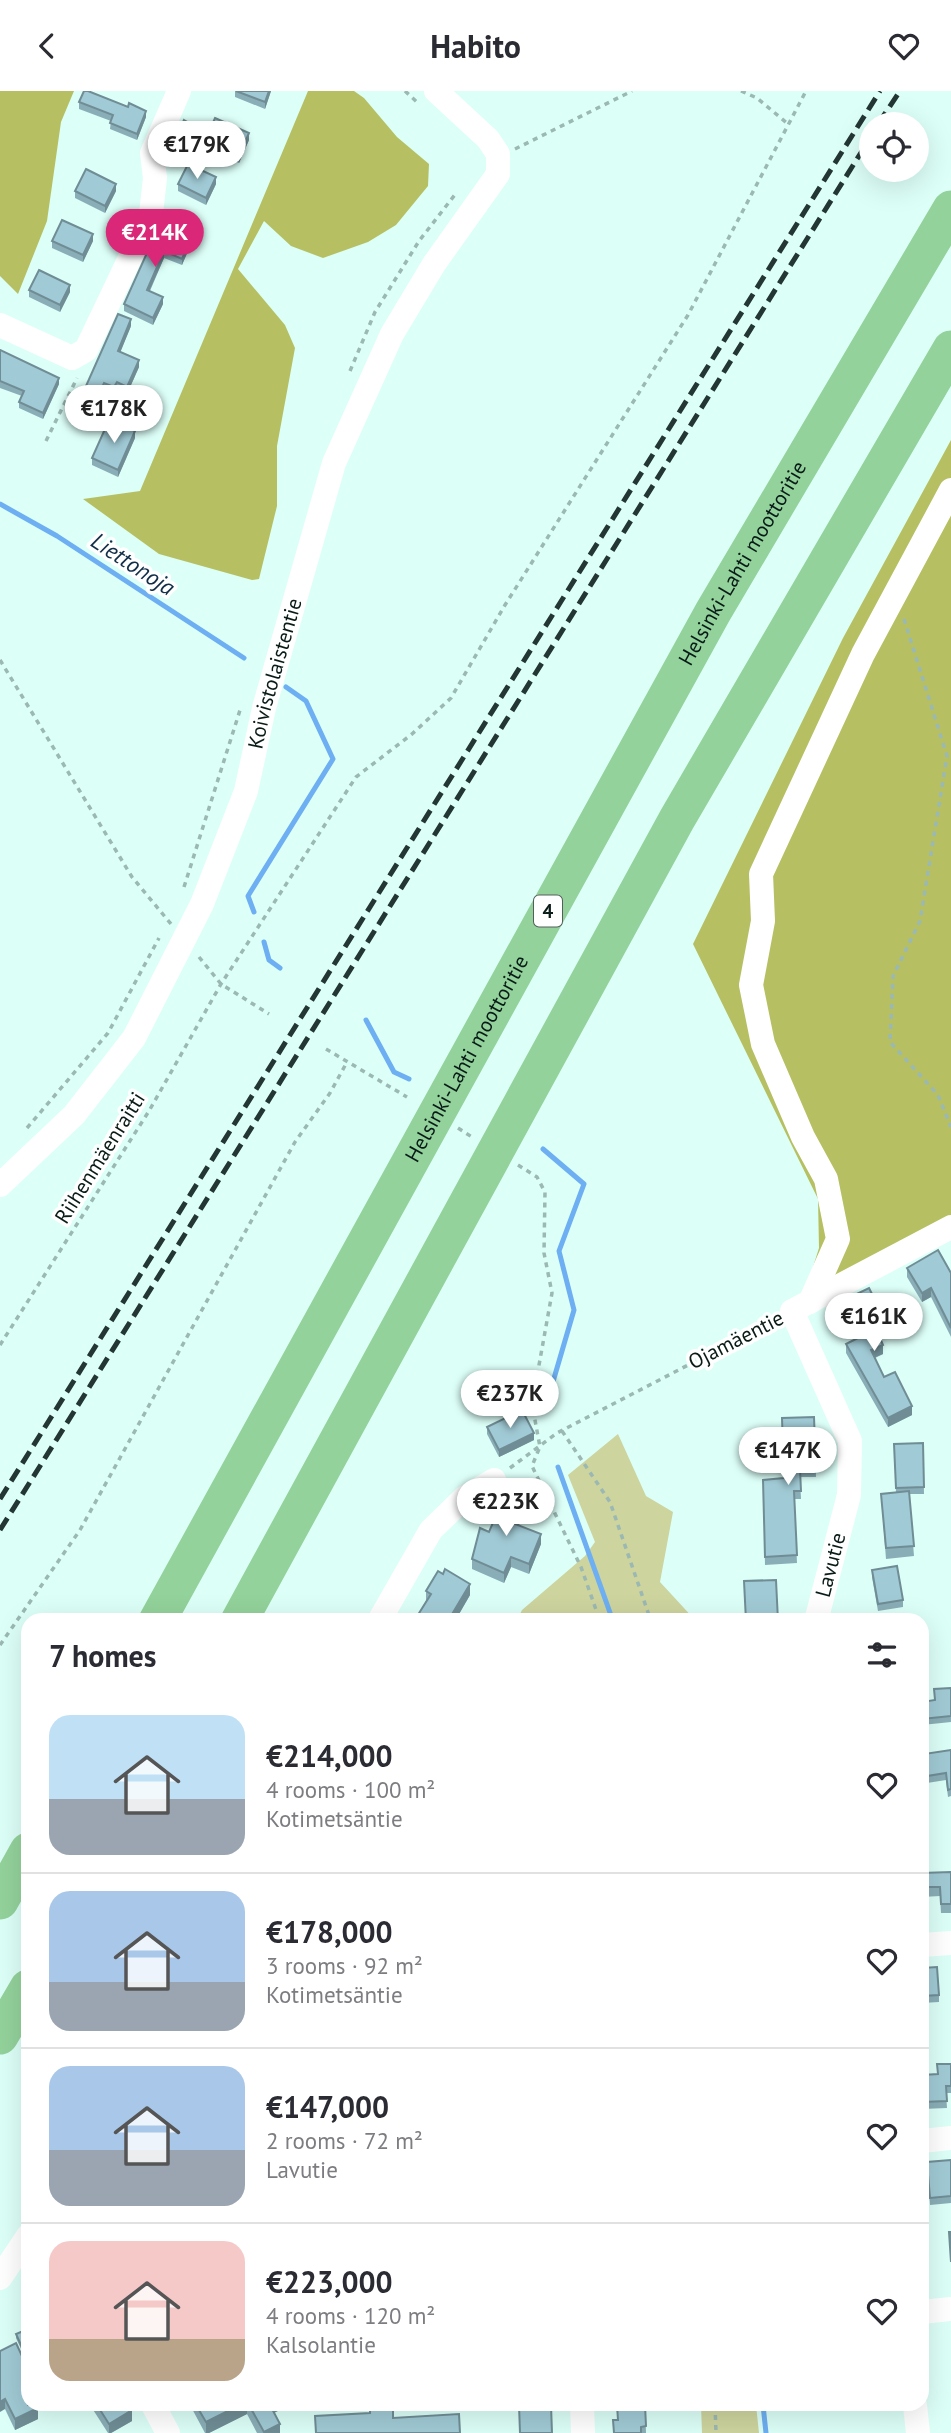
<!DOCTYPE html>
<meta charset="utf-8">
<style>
:root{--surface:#fff;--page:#f7f7f7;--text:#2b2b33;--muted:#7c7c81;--line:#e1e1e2;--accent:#db2777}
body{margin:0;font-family:"PT Sans",sans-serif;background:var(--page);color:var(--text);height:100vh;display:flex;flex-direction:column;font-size:26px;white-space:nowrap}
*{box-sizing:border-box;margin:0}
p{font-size:23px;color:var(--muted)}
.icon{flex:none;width:38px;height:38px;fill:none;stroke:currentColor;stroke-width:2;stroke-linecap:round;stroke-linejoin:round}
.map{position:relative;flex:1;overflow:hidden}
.drawer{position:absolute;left:21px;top:1522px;width:908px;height:798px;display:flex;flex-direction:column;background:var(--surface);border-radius:21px;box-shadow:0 7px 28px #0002}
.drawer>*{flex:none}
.fabs{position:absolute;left:859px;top:21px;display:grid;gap:14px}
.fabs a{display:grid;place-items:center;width:70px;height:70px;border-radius:50%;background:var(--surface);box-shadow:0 7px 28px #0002;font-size:35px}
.price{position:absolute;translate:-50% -60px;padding:0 16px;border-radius:24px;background:#fff;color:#222;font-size:23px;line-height:46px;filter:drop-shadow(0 2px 4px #0008)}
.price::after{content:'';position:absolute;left:50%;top:42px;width:21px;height:16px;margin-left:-10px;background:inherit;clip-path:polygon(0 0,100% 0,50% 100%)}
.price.active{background:var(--accent);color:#fff}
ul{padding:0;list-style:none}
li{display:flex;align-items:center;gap:21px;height:175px;padding:0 28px}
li+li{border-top:2px solid var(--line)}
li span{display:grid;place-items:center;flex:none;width:196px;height:140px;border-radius:21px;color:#555}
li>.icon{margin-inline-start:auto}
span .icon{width:84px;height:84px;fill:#fffc;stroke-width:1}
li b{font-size:30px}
h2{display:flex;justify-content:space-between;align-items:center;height:84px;padding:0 28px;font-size:30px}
header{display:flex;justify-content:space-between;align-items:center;height:91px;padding:0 28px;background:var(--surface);font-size:32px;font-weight:700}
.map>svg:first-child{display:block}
.green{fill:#cdd49e}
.forest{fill:#b6c062}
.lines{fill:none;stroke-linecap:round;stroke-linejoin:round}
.stream{stroke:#6daff2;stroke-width:5}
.path{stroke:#9bb8b3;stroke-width:3.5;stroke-dasharray:5 5;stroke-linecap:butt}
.minor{stroke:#fff;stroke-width:24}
.highway{stroke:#93d29b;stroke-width:37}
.rail{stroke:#233633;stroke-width:5;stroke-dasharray:14 7;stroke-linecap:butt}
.wall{fill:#8aaeb7}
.shaded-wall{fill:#708d95}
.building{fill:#a0cad5;stroke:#708d95;stroke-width:2}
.labels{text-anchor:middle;stroke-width:7;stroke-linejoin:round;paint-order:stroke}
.shield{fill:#fff;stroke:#545f5d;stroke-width:2}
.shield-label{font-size:19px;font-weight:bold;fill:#0a1b18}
.street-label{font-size:21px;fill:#0a1b18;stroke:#fff}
.water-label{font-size:23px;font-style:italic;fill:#122e48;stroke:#fff}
</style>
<header><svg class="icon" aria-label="back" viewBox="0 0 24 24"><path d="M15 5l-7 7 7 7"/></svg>Habito<svg class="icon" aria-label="heart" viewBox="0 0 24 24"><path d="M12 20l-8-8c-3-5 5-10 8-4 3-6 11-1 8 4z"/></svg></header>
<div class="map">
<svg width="951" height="2342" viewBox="0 0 951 2342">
<rect width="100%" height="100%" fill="#dcfff8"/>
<g class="green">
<polygon points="618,1343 646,1405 673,1421 660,1491 695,1529 517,1529 522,1519 585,1465 595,1451 568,1384"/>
<polygon points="701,2314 756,2314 759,2342 702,2342"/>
</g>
<g class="forest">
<polygon points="0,0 74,0 61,31 47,130 18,203 0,185"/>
<polygon points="308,0 354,0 364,7 397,46 429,73 428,95 396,134 368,151 323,167 291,155 264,130 238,178 285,234 295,257 277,355 277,415 259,488 252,489 159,463 83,408 140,400"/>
<polygon points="951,349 951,1148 805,1201 819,1157 818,1108 693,853 843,547"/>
</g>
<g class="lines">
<g class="stream">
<polyline points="0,413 57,445 244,567"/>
<polyline points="254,821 248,805 333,668 306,610 286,596"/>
<polyline points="264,851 269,869 280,877"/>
<polyline points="366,929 394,981 409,988"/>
<polyline points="543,1058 584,1093 559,1160 574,1219 545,1318"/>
<polyline points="558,1376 613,1530"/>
<polyline points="763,2314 766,2342"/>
</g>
<g class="path">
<polyline points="405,0 418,12"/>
<polyline points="741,0 757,7 788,33"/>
<polyline points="515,58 632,0"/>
<polyline points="350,280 375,221 419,150 457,101"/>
<polyline points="46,350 77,287"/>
<polyline points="904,528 947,665 920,830 893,885 890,951 938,1004 951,1036"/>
<polyline points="0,569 132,786 171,833"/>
<polyline points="184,796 241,616"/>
<polyline points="199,866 221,893 269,923"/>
<polyline points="326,958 407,1006"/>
<polyline points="27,1037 108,942 159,847"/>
<polyline points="458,1037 472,1046"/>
<polyline points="518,1074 537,1086 545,1101 544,1162 552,1202 532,1313 540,1356"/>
<polyline points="0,1254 149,1020 221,893 356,686 412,643 451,607 505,514 688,224 806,0"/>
<polyline points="562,1340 610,1411 651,1530"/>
<polyline points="539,1358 532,1375 581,1476 600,1530"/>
<polyline points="510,1377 557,1342 775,1229"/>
<polyline points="0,1554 80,1439 295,1051 330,1002 347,971"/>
<polyline points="715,2314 716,2342"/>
</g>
<g class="minor">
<polyline points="0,234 72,267 86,259 151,123 155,87 152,62 179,0"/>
<path id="s1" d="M0,1094L74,1024L134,947L202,813L246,700L264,617L334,372L392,243L434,173L498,83V63L488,48L436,0"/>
<polyline points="810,1211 838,1148 826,1088 803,1046 763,953 751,894 763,830 761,783 863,563 951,399"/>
<polyline points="379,1530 431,1439 464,1407 494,1389"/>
<path id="s2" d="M816,1530L849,1404L850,1350L792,1220L951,1136"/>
<polyline points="922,1854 951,1852"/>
<polyline points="922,2050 951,2047"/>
<polyline points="0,2187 28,2145"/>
<polyline points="922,2221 951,2218"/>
<polyline points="153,2314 168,2342"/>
<polyline points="582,2314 583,2342"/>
<polyline points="915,2314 918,2342"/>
</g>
<g class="highway">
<path id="s3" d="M157,1530L713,521L951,118"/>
<polyline points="239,1530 677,728 951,258"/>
<polyline points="0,1810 28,1760"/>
<polyline points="0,1945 28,1897"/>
</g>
<g class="rail">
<polyline points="878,33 900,0"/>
<polyline points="0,1408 880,0"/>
<polyline points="0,1439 872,44"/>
</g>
</g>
<g class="wall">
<polygon points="235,0 271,0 265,18 235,6"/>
<polygon points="79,11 128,16 146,26 137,49 110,38 111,30 79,18"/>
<polygon points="212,34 249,49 239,72 201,55 201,48"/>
<polygon points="196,39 189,54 176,48 176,45"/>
<polygon points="178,93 216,93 206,114 178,100"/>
<polygon points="75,100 116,100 105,122 75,107"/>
<polygon points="160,133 191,153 182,174 164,167 150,200 163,213 153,234 124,220 124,213"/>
<polygon points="52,150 93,150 83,171 52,157"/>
<polygon points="29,199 70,201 60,221 29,206"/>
<polygon points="131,235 120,261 139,276 127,303 117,298 114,303 104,298 100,308 86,302 86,295"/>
<polygon points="0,259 59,293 43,328 19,317 19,311 22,305 0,297"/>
<polygon points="135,347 118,386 92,374 92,367"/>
<polygon points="907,1177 951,1182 951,1246 931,1206 922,1211 907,1186"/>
<polygon points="842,1210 887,1242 879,1246 883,1263 875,1267 884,1286 912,1324 888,1336 846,1262 846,1253 856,1248 842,1220"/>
<polygon points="814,1326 816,1386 800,1386 801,1408 794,1408 797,1472 765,1474 763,1389 784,1387"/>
<polygon points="487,1336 534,1349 499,1366 487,1343"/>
<polygon points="923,1352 924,1403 909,1403 914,1465 886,1468 881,1403 896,1402 894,1353"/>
<polygon points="525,1418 519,1434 541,1453 529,1483 511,1476 504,1492 472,1478 472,1468 489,1441"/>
<polygon points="872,1479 903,1509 903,1516 878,1520 872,1486"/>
<polygon points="426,1500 470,1504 455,1530 416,1530 416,1527 426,1510"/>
<polygon points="951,1597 951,1631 922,1634 922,1611 934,1610 934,1598"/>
<polygon points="951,1659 951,1705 948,1706 946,1689 927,1692 924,1663"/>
<polygon points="951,1781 951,1822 941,1822 940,1805 922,1806 922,1782"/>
<polygon points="922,1877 939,1904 939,1911 922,1912"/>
<polygon points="951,1973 951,2002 946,2002 947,2017 922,2018 922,1984 937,1983"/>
<polygon points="951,2069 951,2112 930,2114 927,2071"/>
<polygon points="28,2238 26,2269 16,2247 16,2243"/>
<polygon points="0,2260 27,2294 38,2328 15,2339 5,2318"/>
<polygon points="90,2314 128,2314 132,2330 111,2342 108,2342"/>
<polygon points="190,2314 290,2314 274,2322 280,2342 257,2342 247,2323 209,2342 205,2342"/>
<polygon points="616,2314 645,2314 646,2342 613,2342 613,2329 618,2329"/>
</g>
<g class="shaded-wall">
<polygon points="269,0 271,0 265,18 265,11"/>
<polygon points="146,20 146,26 137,49 137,43"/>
<polygon points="196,36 196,39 189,54 189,51"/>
<polygon points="249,42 249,49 239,72 239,65"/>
<polygon points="216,86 216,93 206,114 206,107"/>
<polygon points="116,93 116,100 105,122 105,115"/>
<polygon points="93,143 93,150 83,171 83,164"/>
<polygon points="191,147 191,153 182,174 182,168"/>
<polygon points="164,160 164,167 147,205 147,199"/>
<polygon points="70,194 70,201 60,221 60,214"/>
<polygon points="163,206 163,213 153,234 153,227"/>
<polygon points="131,228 131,235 118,267 118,260"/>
<polygon points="139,269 139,276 127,303 127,296"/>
<polygon points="59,287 59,293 43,328 43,322"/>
<polygon points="104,292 104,298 100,308 100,301"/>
<polygon points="135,340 135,347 118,386 118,379"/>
<polygon points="931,1197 931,1206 922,1211 922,1202"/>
<polygon points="887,1233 887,1242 876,1247 876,1238"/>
<polygon points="883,1254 883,1263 871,1268 871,1259"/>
<polygon points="912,1315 912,1324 888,1336 888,1327"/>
<polygon points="534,1342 534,1349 499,1366 499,1359"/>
<polygon points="525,1408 525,1418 515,1442 515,1433"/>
<polygon points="541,1443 541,1453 529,1483 529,1473"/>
<polygon points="511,1466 511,1476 504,1492 504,1482"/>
<polygon points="470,1493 470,1504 455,1530 448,1530"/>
<polygon points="28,2283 28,2294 23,2296 23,2286"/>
<polygon points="5,2308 5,2318 0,2321 0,2311"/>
<polygon points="240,2314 247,2314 247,2323 209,2342 206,2342 206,2331"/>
<polygon points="269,2314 290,2314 269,2324"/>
<polygon points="38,2317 38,2328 15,2339 15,2328"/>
<polygon points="132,2319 132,2330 111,2342 109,2342 109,2333"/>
<polygon points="280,2333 280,2342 264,2342 264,2341"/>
</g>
<g class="building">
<polygon points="84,0 88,0 128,16 129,12 146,20 137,43 110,32 113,24 79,11"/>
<polygon points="236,0 269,0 265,11"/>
<polygon points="215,27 249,42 239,65 201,48 208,32 212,34"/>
<polygon points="184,29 196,36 189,51 176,45"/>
<polygon points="188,73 216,86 206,107 178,93"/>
<polygon points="86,78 116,93 105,115 75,100"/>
<polygon points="62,129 93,143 83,164 52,150"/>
<polygon points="160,133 191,147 182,168 164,160 147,199 163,206 153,227 124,213"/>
<polygon points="39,179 70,194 60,214 29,199"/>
<polygon points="118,223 131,228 118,260 139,269 127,296 117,291 114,296 104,292 100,301 86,295"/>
<polygon points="0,259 59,287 43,322 19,311 24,300 0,290"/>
<polygon points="109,329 135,340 118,379 92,367"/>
<polygon points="938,1159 951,1182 951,1237 931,1197 922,1202 907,1177"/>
<polygon points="869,1197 887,1233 876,1238 883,1254 871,1259 884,1286 895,1281 912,1315 888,1327 846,1253 860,1246 842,1210"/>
<polygon points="522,1319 534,1342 499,1359 487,1336"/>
<polygon points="814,1326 816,1378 800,1378 801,1400 794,1400 797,1464 765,1466 763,1389 784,1387 782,1327"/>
<polygon points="923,1352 924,1396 896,1397 894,1353"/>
<polygon points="909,1400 914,1455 886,1457 881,1403"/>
<polygon points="506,1401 525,1408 515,1433 541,1443 529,1473 511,1466 504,1482 472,1468 480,1437 489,1441"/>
<polygon points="897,1475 903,1509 878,1513 872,1479"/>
<polygon points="445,1478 470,1493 448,1530 420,1530 416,1527 431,1503 426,1500 438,1480 443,1483"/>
<polygon points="776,1489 778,1530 746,1530 744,1490"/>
<polygon points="951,1597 951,1625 922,1628 922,1611 935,1609 934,1598"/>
<polygon points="951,1659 951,1698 948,1699 946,1682 927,1685 924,1663"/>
<polygon points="951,1781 951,1813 941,1813 940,1796 922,1796 922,1782"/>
<polygon points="937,1876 939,1904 922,1905 922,1877"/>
<polygon points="937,1973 951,1973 951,1995 946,1995 947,2010 922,2011 922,1984 938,1983"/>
<polygon points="951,2069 951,2105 930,2107 927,2071"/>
<polygon points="949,2141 951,2141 951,2171"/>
<polygon points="28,2238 28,2264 26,2265 16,2243"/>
<polygon points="16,2252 28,2278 28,2283 23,2286 28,2296 28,2314 36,2314 38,2317 15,2328 5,2308 0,2311 0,2260"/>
<polygon points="97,2314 128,2314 132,2319 109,2333"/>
<polygon points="196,2314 240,2314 206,2331"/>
<polygon points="249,2314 270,2314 280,2333 264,2341"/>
<polygon points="370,2314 393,2314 393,2327 459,2323 460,2342 316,2342 315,2325 370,2322"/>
<polygon points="519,2314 551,2314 552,2342 520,2342"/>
<polygon points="617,2314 645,2314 646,2335 641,2336 641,2342 614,2342 613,2329 618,2329"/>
</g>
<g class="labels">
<rect class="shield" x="534" y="804.5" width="28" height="31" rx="5"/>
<g class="shield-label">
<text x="548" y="827">4</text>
</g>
<g class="street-label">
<text dy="7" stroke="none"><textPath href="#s3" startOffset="1209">Helsinki-Lahti moottoritie</textPath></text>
<text dy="7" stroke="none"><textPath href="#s1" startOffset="592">Koivistolaistentie</textPath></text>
<text dy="7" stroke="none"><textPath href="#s3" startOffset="642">Helsinki-Lahti moottoritie</textPath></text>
<text transform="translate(100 1067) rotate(-58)" y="7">Riihenmäenraitti</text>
<text transform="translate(736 1249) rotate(-27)" y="7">Ojamäentie</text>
<text dy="7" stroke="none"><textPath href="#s2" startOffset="58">Lavutie</textPath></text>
</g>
<g class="water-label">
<text transform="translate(133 473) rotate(33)" y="8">Liettonoja</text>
</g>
</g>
</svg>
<div class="fabs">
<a><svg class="icon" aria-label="locate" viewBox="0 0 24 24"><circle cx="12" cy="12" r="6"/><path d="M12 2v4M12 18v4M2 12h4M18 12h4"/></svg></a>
</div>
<b class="price" style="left:197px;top:90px">€179K</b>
<b class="price active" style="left:155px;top:178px">€214K</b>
<b class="price" style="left:114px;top:354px">€178K</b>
<b class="price" style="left:874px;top:1262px">€161K</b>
<b class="price" style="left:510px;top:1339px">€237K</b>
<b class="price" style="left:788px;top:1396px">€147K</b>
<b class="price" style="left:506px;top:1447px">€223K</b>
<section class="drawer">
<h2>7 homes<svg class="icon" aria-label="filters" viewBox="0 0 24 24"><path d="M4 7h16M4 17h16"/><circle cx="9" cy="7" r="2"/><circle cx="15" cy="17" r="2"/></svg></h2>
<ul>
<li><span style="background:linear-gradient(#bfe0f5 60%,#9aa5b1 0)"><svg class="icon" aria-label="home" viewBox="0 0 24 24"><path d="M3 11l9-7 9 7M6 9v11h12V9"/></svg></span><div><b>€214,000</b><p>4 rooms · 100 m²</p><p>Kotimetsäntie</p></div><svg class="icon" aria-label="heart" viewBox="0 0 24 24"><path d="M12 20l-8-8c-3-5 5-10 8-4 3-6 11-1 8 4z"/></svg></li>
<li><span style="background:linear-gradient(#a9c7e8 65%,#9aa5b1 0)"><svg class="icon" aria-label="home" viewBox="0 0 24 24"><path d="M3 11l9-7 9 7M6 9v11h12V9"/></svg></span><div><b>€178,000</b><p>3 rooms · 92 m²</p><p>Kotimetsäntie</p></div><svg class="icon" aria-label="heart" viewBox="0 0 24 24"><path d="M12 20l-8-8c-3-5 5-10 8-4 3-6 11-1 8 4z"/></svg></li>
<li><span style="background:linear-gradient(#a9c7e8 60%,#9aa5b1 0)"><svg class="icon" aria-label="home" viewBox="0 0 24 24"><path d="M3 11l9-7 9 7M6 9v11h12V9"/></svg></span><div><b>€147,000</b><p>2 rooms · 72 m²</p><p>Lavutie</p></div><svg class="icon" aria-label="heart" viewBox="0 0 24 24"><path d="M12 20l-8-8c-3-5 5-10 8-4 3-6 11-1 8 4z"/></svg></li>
<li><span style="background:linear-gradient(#f6c9c9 70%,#b9a48a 0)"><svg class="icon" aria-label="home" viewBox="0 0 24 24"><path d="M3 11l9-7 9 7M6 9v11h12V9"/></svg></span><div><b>€223,000</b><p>4 rooms · 120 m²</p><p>Kalsolantie</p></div><svg class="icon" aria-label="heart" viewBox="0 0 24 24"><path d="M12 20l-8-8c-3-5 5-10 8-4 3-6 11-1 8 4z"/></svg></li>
</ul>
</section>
</div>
